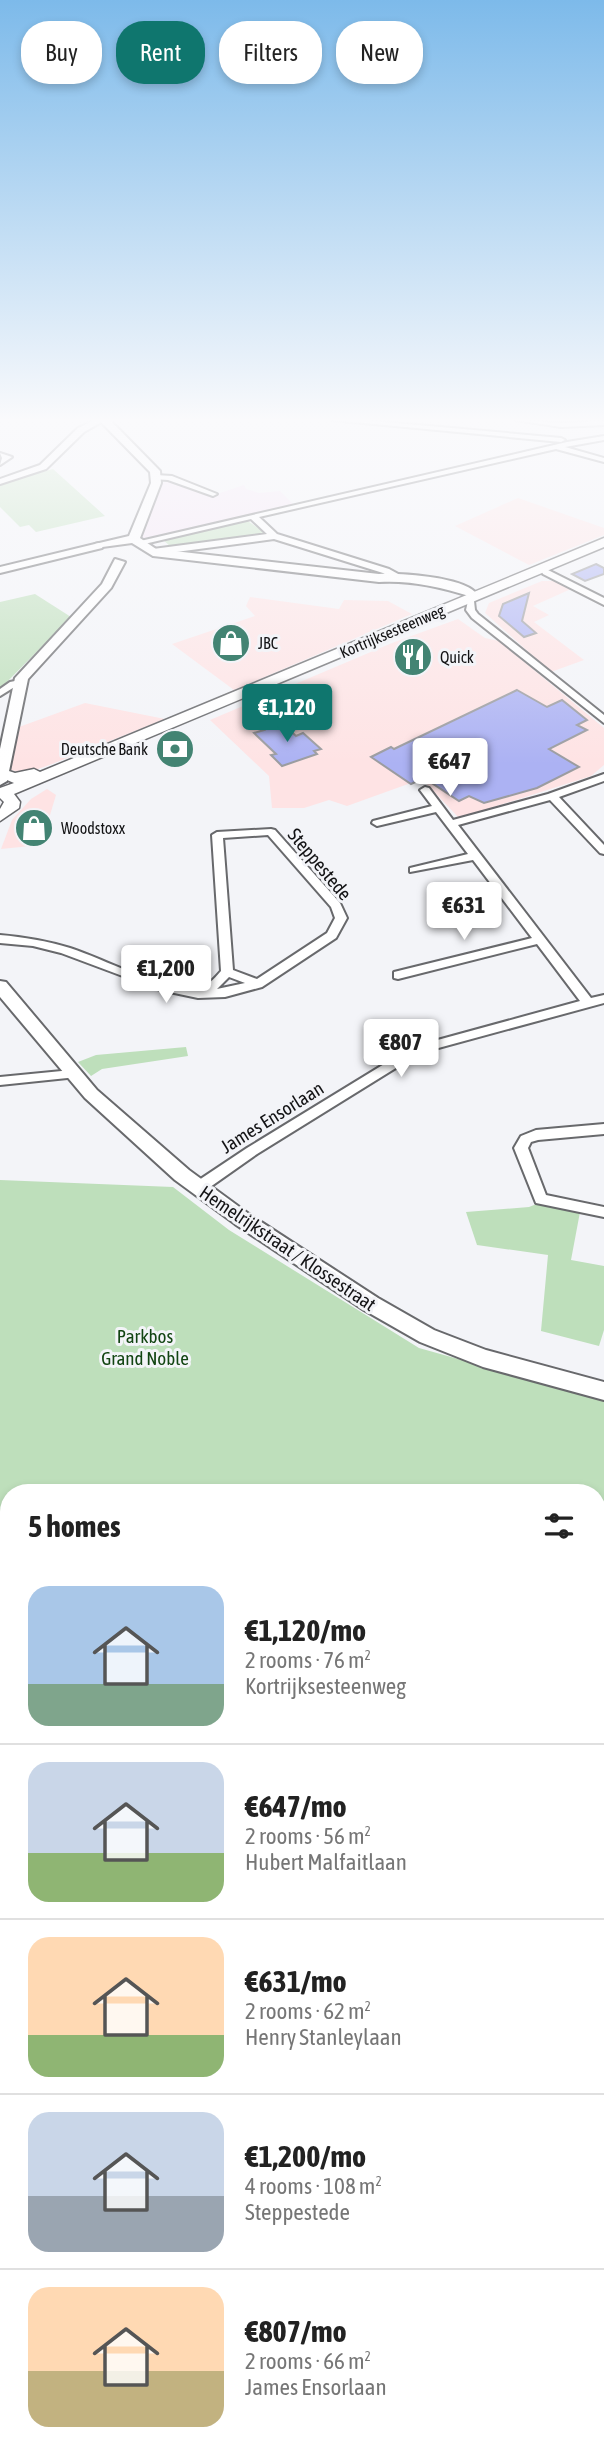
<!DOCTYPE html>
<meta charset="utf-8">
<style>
:root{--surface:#fff;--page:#f2f2f2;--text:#222;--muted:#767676;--line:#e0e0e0;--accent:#0f766e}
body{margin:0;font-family:"Asap Condensed",sans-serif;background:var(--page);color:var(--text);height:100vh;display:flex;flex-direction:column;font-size:26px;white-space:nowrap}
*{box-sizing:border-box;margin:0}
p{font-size:23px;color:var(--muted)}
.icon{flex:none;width:38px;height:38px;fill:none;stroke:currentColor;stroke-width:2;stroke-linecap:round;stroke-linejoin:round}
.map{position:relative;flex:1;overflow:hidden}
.drawer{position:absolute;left:0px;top:1484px;width:606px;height:973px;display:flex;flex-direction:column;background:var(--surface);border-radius:28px 28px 0 0;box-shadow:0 4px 10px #0003}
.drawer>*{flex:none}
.top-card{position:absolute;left:21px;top:21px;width:564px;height:63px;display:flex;gap:14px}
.price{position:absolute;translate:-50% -60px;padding:0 16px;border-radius:7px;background:#fff;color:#222;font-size:23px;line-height:46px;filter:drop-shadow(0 2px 4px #0008)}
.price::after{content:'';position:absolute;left:50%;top:42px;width:21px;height:16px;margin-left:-10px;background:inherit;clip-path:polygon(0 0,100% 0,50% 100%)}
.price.active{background:var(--accent);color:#fff}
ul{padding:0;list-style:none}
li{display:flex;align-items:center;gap:21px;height:175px;padding:0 28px}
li+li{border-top:2px solid var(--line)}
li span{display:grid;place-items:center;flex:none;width:196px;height:140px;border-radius:21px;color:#555}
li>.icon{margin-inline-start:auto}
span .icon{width:84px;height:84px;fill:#fffc;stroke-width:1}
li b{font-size:30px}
h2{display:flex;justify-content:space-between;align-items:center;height:84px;padding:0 28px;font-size:30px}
.chip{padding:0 24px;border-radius:28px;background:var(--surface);box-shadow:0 4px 10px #0003;font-size:24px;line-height:63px}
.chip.active{background:var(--accent);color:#fff}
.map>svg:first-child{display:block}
.commercial{fill:#fee3e4}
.education{fill:#f5e4f5}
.green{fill:#bedfbb;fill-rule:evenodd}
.water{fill:#7ec2ed}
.building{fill:#acb2f3;stroke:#9b9ca0;stroke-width:2}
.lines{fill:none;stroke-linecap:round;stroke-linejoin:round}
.street-casing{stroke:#68696c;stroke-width:4}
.secondary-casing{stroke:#68696c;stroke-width:4}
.primary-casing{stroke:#68696c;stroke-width:3}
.street{fill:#fff;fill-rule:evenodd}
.secondary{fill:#fff;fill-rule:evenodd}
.primary{fill:#fff;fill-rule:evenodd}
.labels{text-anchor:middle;stroke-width:6;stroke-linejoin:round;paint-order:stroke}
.far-street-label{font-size:16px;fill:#131315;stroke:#f3f4f8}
.far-poi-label{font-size:16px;fill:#131315;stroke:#f3f4f8;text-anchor:start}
.street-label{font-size:19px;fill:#131315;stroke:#f3f4f8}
.park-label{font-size:19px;fill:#124512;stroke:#f3f4f8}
</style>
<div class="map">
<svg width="604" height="2457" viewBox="0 0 604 2457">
<rect width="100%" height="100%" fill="#f3f4f8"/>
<g class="commercial">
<polygon points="518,498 604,528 604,535 529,565 455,526"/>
<polygon points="542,581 555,581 571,589 533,606 549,615 534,622 584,660 551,672 485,613 489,603"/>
<polygon points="250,597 339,609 344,600 388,601 412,614 234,690 172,644 255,616 246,606"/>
<polygon points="458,619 485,638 499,641 604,728 604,765 591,776 459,818 422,779 347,806 329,800 304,808 272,808 269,776 210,720 392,643"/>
<polygon points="85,703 165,719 52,764 27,773 10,770 19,727"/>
<polygon points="47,789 56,795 41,845 1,849 12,820 31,799"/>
</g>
<polygon class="education" points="172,481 211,496 244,485 246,489 259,493 280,491 293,504 143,539 141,529 160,483"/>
<g class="green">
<polygon points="53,469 105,516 36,532 29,525 20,527 0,507 0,484"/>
<polygon points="245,519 268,535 261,538 171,547 161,538"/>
<polygon points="35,594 71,617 0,689 0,602"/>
<polygon points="186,1047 188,1056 102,1069 91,1076 78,1062 96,1055"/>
<path d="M0,1180L173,1187L229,1230L419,1348L604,1400V2457H0ZM9,1493H597V2448H9Z"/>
<polygon points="539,1203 580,1212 571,1260 604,1266 604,1330 599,1346 541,1331 548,1255 477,1245 466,1212 529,1207"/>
</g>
<polygon class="water" points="597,2162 604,2166 604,2457 446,2457 432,2448 597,2448"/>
<g class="building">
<polygon points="596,564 604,568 604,574 585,581 572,574"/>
<polygon points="529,593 522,621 536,633 524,637 499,616 503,604"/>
<polygon points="517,690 547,707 562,700 587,720 577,725 587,730 549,749 579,767 537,788 484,803 469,796 459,801 424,778 411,784 371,757 391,747 394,749"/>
<polygon points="280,721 296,736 303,733 321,749 314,751 317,754 282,766 271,755 276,754 254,733 264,730 260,727"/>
<polygon points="37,815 47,816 38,841 23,842 25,836 22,836 28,819 35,820"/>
</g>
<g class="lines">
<defs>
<g id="street">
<polygon points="95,420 105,420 84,432 46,469 0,484 0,479 40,465 78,428"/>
<polygon points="332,420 363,420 561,438 565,440 561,442"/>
<polygon points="516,420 561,423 604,421 604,425 561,427"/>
<polygon points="604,436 604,440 565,447 604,458 604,462 556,449 259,517 277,534 389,569 400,575 400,579 394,579 383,573 274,539 153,555 149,552 153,549 267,534 251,519 140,545 136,542 567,442"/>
<polygon points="0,453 12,457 0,465 2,458"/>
<polygon points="156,475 172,476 217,494 213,496 168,480 153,479 152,477"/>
<polygon points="99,543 103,546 102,548 0,573 0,567"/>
<polygon points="546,569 604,598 604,605 543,574 542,572"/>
<polygon points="468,601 474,601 475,610 478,614 604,715 604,723 472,618 466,610"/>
<polygon points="20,680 23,681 23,685 16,686 0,696 0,689 10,682"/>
<polygon points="604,774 604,781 559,797 604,845 604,854 600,853 550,800 458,825 591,998 604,995 604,1003 420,1053 257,1154 203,1192 193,1192 191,1188 193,1184 247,1148 412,1047 580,1001 537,944 398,979 394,978 394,972 532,938 473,860 410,872 410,868 468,854 436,812 377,826 372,823 373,821 432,806 420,790 425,787 429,788 453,820 548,794"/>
<path d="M271,829L275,830L340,903L347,918L336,938L262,987L225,997L198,998L160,990L61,953L33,946L0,943V935C24,937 47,941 70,948C104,959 160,989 194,989C205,989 214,979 221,971L212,835L217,832ZM268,835L331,907L335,918L327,933L257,979L233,970L223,838ZM229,977L245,983L217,989Z"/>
<polygon points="72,1070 78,1074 77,1077 0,1085 0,1077"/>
<polygon points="604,1124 604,1134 538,1140 531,1142 528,1148 546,1195 604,1207 604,1217 536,1203 514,1148 521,1136 536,1130"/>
</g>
<g id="secondary">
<path d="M99,420H110L160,471L161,483L140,538L156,549L379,574C401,573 460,577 475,592L469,596C441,587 409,580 379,582L153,556L132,543L95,548V544L129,536L151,483L150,472Z"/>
<polygon points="115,559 125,562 111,588 28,679 7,781 0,785 0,749 15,678 102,584"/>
<polygon points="0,981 6,982 97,1090 189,1170 249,1214 378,1298 434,1330 486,1350 604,1382 604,1400 483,1367 420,1342 364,1310 235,1224 175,1180 85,1098 0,997"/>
</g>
<polygon id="primary" points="604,538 604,547 14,794 20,802 19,808 0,821 0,809 4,802 0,798 0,788 14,783 0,777 0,768 15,773 34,769 40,772"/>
</defs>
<use href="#street" class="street-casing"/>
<use href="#secondary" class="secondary-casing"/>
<use href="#primary" class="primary-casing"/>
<use href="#street" class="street"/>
<use href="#secondary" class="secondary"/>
<use href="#primary" class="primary"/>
</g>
<linearGradient id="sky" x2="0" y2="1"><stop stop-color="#7dbaea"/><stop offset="0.55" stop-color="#fafafc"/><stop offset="1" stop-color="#fafafc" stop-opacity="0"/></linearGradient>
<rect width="604" height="764" fill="url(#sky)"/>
<defs>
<symbol id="shop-disc" viewBox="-11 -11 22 22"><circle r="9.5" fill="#438473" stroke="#f3f4f8"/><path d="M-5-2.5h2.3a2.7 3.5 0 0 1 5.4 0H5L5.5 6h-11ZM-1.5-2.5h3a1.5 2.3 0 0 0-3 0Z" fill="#fff"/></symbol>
<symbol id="restaurant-disc" viewBox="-11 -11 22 22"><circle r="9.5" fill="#438473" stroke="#f3f4f8"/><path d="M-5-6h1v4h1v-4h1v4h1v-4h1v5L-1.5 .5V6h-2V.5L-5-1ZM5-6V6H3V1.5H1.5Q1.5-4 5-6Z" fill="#fff"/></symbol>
<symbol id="bank-disc" viewBox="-11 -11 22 22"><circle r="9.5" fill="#438473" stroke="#f3f4f8"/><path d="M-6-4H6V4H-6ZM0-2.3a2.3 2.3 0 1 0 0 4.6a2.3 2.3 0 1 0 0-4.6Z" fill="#fff"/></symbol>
</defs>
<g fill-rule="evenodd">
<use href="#shop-disc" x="209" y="621" width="44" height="44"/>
<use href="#restaurant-disc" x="391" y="635" width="44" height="44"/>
<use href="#bank-disc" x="153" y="727" width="44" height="44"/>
<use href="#shop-disc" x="12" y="806" width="44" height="44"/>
</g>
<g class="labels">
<g class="far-street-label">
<text transform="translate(392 631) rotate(-23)" y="6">Kortrijksesteenweg</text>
</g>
<g class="far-poi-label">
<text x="258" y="649">JBC</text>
<text x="440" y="663">Quick</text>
<text x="148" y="755" text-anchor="end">Deutsche Bank</text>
<text x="61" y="834">Woodstoxx</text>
</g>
<g class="street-label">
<text transform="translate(320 864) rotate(50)" y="7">Steppestede</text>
<text transform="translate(272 1117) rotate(-32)" y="7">James Ensorlaan</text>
<text transform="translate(288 1248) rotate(34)" y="7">Hemelrijkstraat / Klossestraat</text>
</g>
<g class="park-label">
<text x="145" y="1343">Parkbos<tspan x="145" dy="22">Grand Noble</tspan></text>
</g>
</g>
</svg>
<b class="price active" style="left:287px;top:744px">€1,120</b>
<b class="price" style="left:450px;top:798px">€647</b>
<b class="price" style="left:464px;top:942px">€631</b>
<b class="price" style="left:166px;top:1005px">€1,200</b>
<b class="price" style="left:401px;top:1079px">€807</b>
<div class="top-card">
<a class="chip">Buy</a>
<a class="chip active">Rent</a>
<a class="chip">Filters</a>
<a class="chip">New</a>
</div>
<section class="drawer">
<h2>5 homes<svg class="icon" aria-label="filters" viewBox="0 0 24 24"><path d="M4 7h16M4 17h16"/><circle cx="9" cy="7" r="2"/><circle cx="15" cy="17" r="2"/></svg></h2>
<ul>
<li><span style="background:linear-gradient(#a9c7e8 70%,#7fa58c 0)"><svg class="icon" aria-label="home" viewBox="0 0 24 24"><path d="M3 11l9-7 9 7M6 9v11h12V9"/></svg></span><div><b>€1,120/mo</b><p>2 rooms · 76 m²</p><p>Kortrijksesteenweg</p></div></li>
<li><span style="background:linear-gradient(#c9d6e8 65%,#8fb573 0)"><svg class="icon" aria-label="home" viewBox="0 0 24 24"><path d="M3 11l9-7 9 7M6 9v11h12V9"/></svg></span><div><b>€647/mo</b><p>2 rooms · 56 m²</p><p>Hubert Malfaitlaan</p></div></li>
<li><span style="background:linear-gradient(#ffd9b3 70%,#8fb573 0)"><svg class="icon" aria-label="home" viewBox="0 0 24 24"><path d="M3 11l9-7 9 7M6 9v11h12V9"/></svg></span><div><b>€631/mo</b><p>2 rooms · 62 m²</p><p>Henry Stanleylaan</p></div></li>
<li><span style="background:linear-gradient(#c9d6e8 60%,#9aa5b1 0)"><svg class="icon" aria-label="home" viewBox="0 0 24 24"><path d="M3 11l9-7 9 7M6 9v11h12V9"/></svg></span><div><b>€1,200/mo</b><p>4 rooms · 108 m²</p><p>Steppestede</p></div></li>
<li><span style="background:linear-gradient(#ffd9b3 60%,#c2b280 0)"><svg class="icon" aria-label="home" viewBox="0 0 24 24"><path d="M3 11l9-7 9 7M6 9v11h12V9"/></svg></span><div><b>€807/mo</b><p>2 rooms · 66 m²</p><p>James Ensorlaan</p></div></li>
</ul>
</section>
</div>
